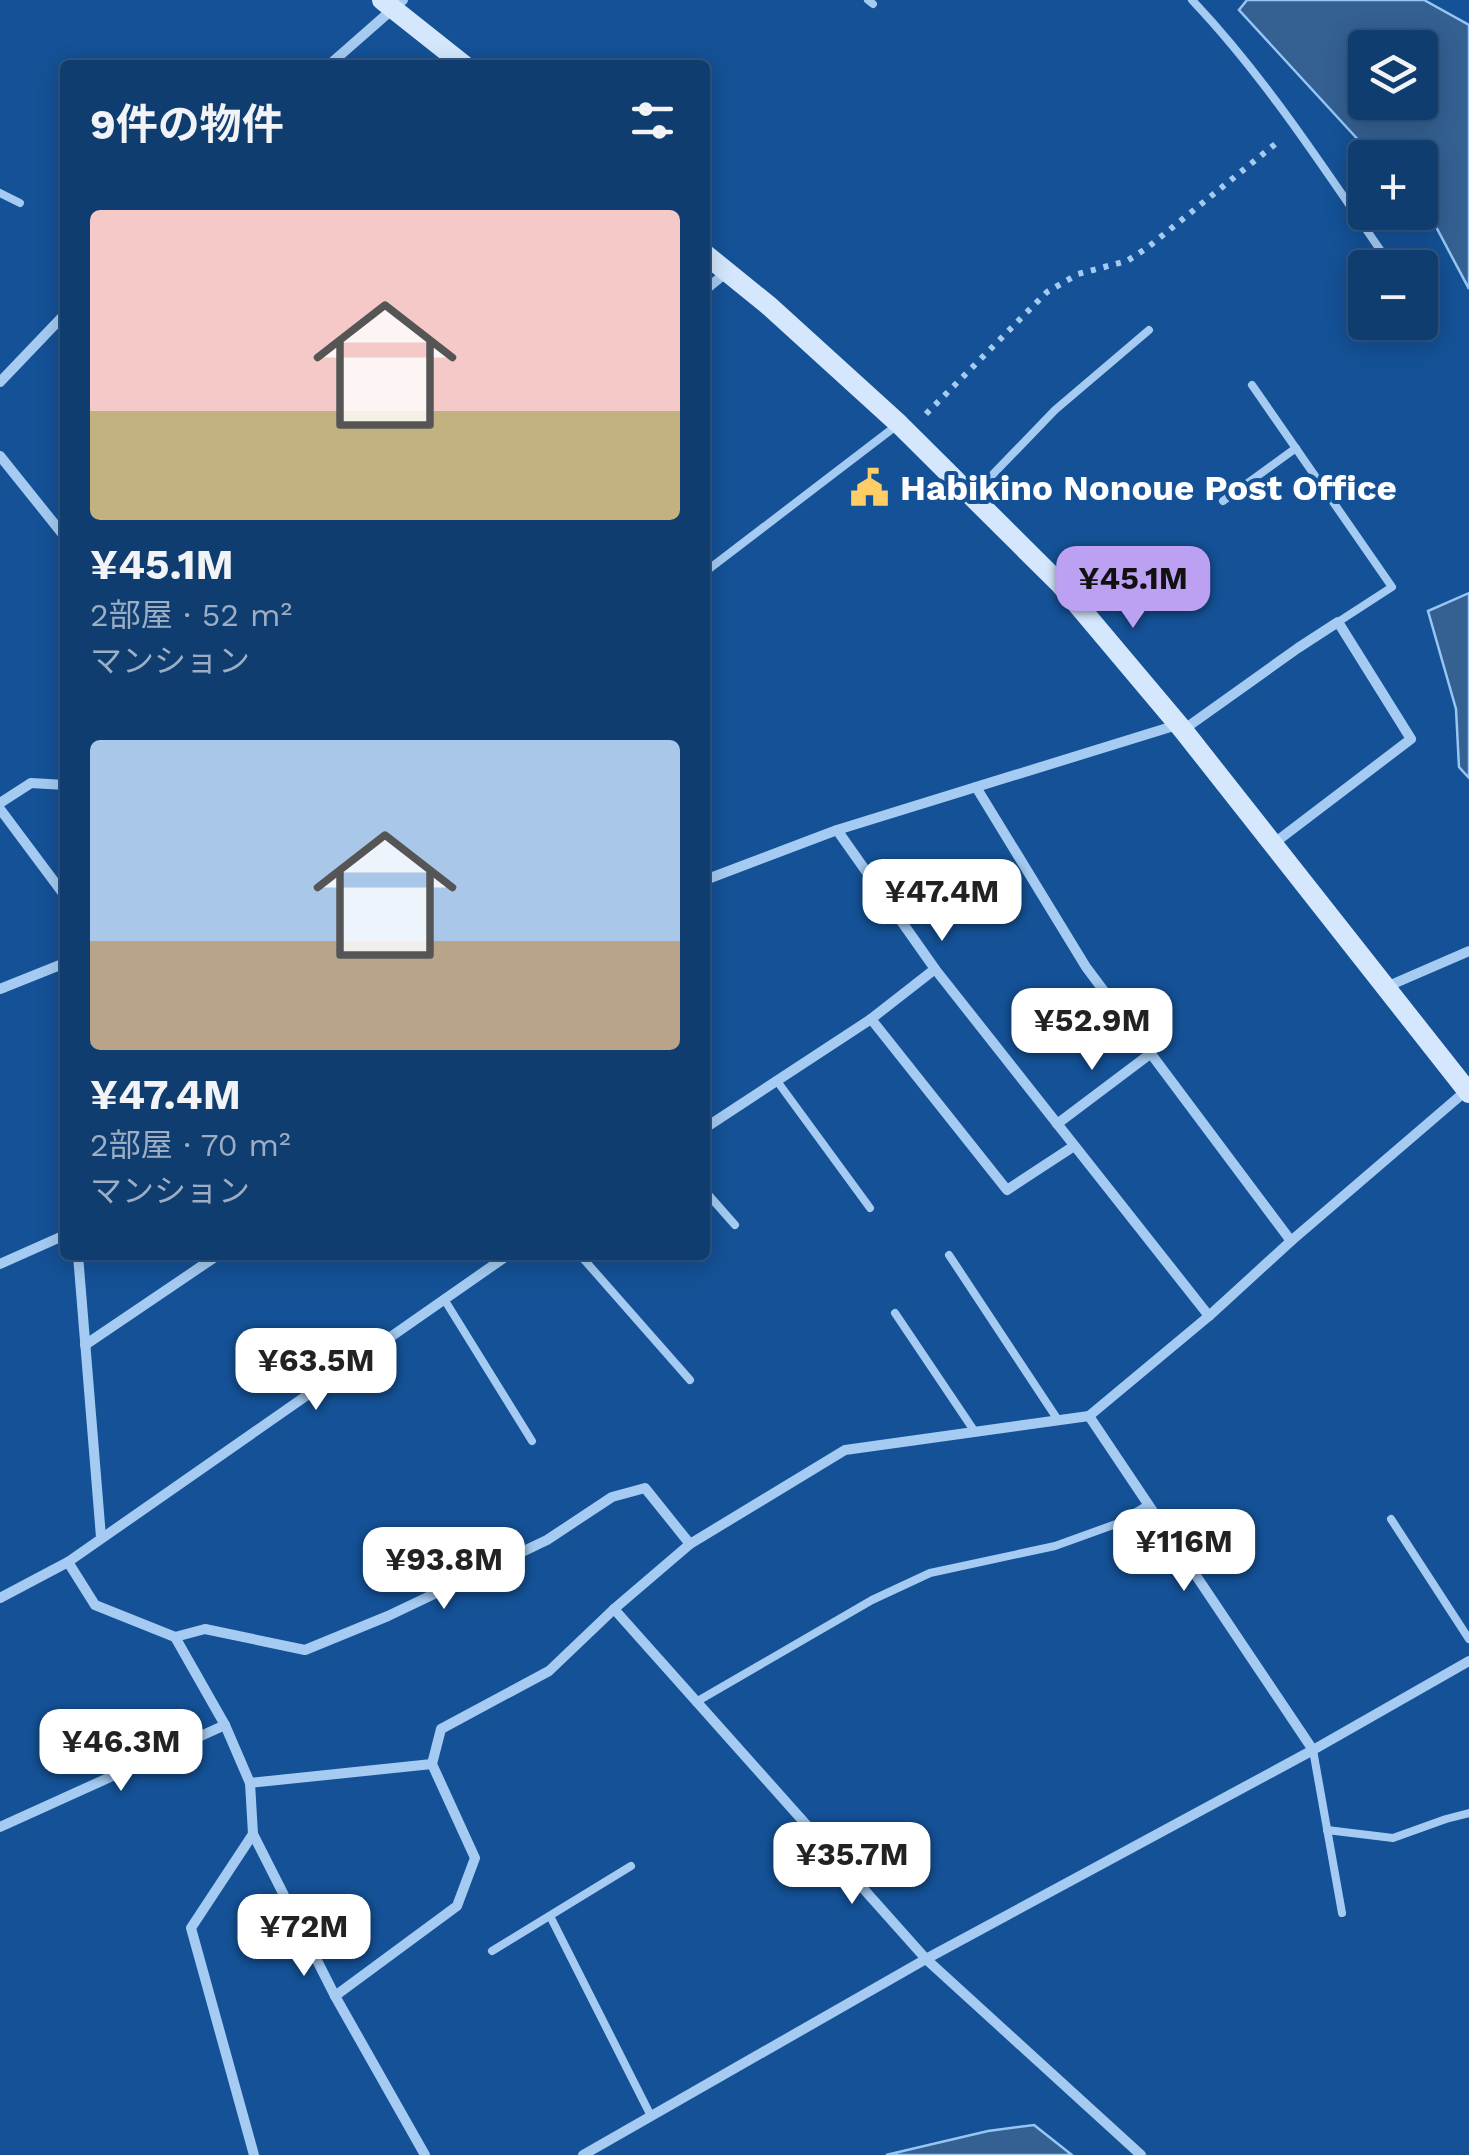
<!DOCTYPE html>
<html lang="ja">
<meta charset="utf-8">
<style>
:root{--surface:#0f3d70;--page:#184475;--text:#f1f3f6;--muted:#9baec3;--line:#2f5683;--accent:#bca0f2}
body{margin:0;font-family:"Work Sans","Noto Sans JP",sans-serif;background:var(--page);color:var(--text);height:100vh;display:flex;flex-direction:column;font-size:38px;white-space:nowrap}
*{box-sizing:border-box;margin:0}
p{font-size:32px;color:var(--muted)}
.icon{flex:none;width:55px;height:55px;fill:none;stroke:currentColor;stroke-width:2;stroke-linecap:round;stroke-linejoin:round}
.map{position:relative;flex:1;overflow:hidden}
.panel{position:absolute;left:60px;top:60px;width:650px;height:1200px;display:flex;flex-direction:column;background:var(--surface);border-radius:10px;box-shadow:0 5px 25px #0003,0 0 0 2px var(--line)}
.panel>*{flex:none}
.fabs{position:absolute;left:1348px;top:30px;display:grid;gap:20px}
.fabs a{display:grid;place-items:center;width:90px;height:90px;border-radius:10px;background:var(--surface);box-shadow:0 5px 25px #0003,0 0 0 2px var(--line);font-size:50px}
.price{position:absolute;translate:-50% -85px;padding:0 22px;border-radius:20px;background:#fff;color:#222;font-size:32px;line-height:65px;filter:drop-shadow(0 2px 5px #0008)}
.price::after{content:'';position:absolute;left:50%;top:60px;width:30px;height:22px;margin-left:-15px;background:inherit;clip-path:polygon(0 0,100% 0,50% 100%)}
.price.active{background:var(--accent);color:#111}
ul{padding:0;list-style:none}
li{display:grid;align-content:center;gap:20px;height:530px;padding:0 30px}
li span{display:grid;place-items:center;height:310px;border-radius:10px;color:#555}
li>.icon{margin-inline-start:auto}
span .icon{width:180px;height:180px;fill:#fffc;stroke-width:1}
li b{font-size:42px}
h2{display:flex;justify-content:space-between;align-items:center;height:120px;padding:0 30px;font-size:42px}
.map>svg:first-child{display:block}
.water{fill:#346092;stroke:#97c6f5;stroke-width:2.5;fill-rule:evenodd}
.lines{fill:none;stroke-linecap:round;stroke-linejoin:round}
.path{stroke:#a5cbf2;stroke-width:6;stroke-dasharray:5 8;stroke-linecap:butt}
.lane{stroke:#a5cbf2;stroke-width:8}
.street{stroke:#a5cbf2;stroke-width:10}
.secondary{stroke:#d4e7fc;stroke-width:20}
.labels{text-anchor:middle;stroke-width:8;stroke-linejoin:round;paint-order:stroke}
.poi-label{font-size:35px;font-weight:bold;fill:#fff;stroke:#145196;text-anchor:start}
</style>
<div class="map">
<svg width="1469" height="2155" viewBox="0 0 1469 2155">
<rect width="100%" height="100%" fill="#145196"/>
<g class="water">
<path d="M1247,0H1424L1469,25V289L1434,223L1420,208V158L1374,157L1239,10ZM1365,48H1420V102H1365Z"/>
<polygon points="1469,593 1469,778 1459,767 1456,709 1428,611"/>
<polygon points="1034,2125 1072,2155 886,2155 988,2131"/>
</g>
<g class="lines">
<polyline class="path" points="926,414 1047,292 1078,274 1127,261 1147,248 1279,141"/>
<g class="lane">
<polyline points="868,0 873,4"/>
<path d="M1192,0C1265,77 1323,167 1383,254"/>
<polyline points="0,193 20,203"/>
<polyline points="1252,385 1392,587 1338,622"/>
<polyline points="972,496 1055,410 1149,330"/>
<polyline points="1223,501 1296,448"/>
<polyline points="705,572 896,426"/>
<polyline points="777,1081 870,1208"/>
<polyline points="705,1191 735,1225"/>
<polyline points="580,1255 690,1380"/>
<polyline points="949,1255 1058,1420"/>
<polyline points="444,1299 532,1441"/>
<polyline points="895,1313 975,1432"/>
<polyline points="1391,1519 1469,1639"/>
<polyline points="696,1702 872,1600 930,1573 1055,1546 1116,1524 1148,1505"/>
<polyline points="1313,1750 1342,1913"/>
<polyline points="1327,1830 1393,1838 1446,1819 1469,1813"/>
<polyline points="550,1916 651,2116"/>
<polyline points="492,1951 631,1866"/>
</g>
<g class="street">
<polyline points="329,65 403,0"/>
<polyline points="705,290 727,272"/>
<polyline points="0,382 65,314"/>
<polyline points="0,456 65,537"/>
<polyline points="1177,725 837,830 935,969 1209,1316"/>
<polyline points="1183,730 1298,648 1338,622 1411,739 1273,844"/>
<polyline points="976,787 1086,967 1291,1241"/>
<polyline points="0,803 31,783 65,785"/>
<polyline points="0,809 65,896"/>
<polyline points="705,880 837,830"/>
<polyline points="1386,987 1469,951"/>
<polyline points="0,989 65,963"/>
<polyline points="871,1019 1007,1190 1074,1146"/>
<polyline points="1057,1124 1150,1054"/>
<polyline points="705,1128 871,1019 935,969"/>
<polyline points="78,1255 101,1537"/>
<polyline points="0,1264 65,1235"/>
<polyline points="85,1345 218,1255"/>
<polyline points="1089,1416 1313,1750"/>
<polyline points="68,1562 95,1605 175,1637 225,1725 250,1783 432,1764"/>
<polyline points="0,1598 68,1562 508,1255"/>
<polyline points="614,1609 926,1959 1141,2155"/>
<polyline points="175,1637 205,1629 305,1650 388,1616 547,1540 612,1497 645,1488 690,1544"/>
<polyline points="250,1783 253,1834 335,1996 425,2155"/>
<polyline points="0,1827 225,1725"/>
<polyline points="253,1834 191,1928 254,2155"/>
<polyline points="335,1996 457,1906 475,1858 432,1764 441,1729 549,1671 614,1609 690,1544 845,1450 1089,1416 1209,1316 1291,1241 1467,1090"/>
<polyline points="583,2155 926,1959 1313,1750 1469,1661"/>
</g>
<g class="secondary">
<polyline points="382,0 464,65"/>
<polyline points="705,254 768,305 899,424 1061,585 1183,730 1469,1093"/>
</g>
</g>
<defs>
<symbol id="civic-bare" viewBox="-9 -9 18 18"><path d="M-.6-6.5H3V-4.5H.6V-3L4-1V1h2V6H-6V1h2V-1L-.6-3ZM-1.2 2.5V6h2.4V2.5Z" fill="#ffcd66" stroke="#145196" stroke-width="2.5" paint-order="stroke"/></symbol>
</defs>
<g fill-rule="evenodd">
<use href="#civic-bare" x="842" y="460" width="55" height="55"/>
</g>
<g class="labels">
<g class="poi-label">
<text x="900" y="500">Habikino Nonoue Post Office</text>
</g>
</g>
</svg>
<div class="fabs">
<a><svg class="icon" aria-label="layers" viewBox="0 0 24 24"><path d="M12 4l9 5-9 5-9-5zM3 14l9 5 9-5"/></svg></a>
<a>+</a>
<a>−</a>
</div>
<b class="price active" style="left:1133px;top:631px">¥45.1M</b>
<b class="price" style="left:942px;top:944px">¥47.4M</b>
<b class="price" style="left:1092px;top:1073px">¥52.9M</b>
<b class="price" style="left:316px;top:1413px">¥63.5M</b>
<b class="price" style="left:1184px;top:1594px">¥116M</b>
<b class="price" style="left:444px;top:1612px">¥93.8M</b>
<b class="price" style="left:121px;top:1794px">¥46.3M</b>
<b class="price" style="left:852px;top:1907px">¥35.7M</b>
<b class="price" style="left:304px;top:1979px">¥72M</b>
<section class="panel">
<h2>9件の物件<svg class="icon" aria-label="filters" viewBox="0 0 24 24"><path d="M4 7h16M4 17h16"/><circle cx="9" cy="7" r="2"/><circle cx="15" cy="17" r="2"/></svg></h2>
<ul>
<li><span style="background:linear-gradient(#f6c9c9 65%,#c2b280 0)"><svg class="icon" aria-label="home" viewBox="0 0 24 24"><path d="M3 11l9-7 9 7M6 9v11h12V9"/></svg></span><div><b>¥45.1M</b><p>2部屋 · 52 m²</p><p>マンション</p></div></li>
<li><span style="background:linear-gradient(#a9c7e8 65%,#b9a48a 0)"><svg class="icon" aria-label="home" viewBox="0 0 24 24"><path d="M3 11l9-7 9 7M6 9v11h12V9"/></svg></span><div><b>¥47.4M</b><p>2部屋 · 70 m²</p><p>マンション</p></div></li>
</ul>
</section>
</div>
